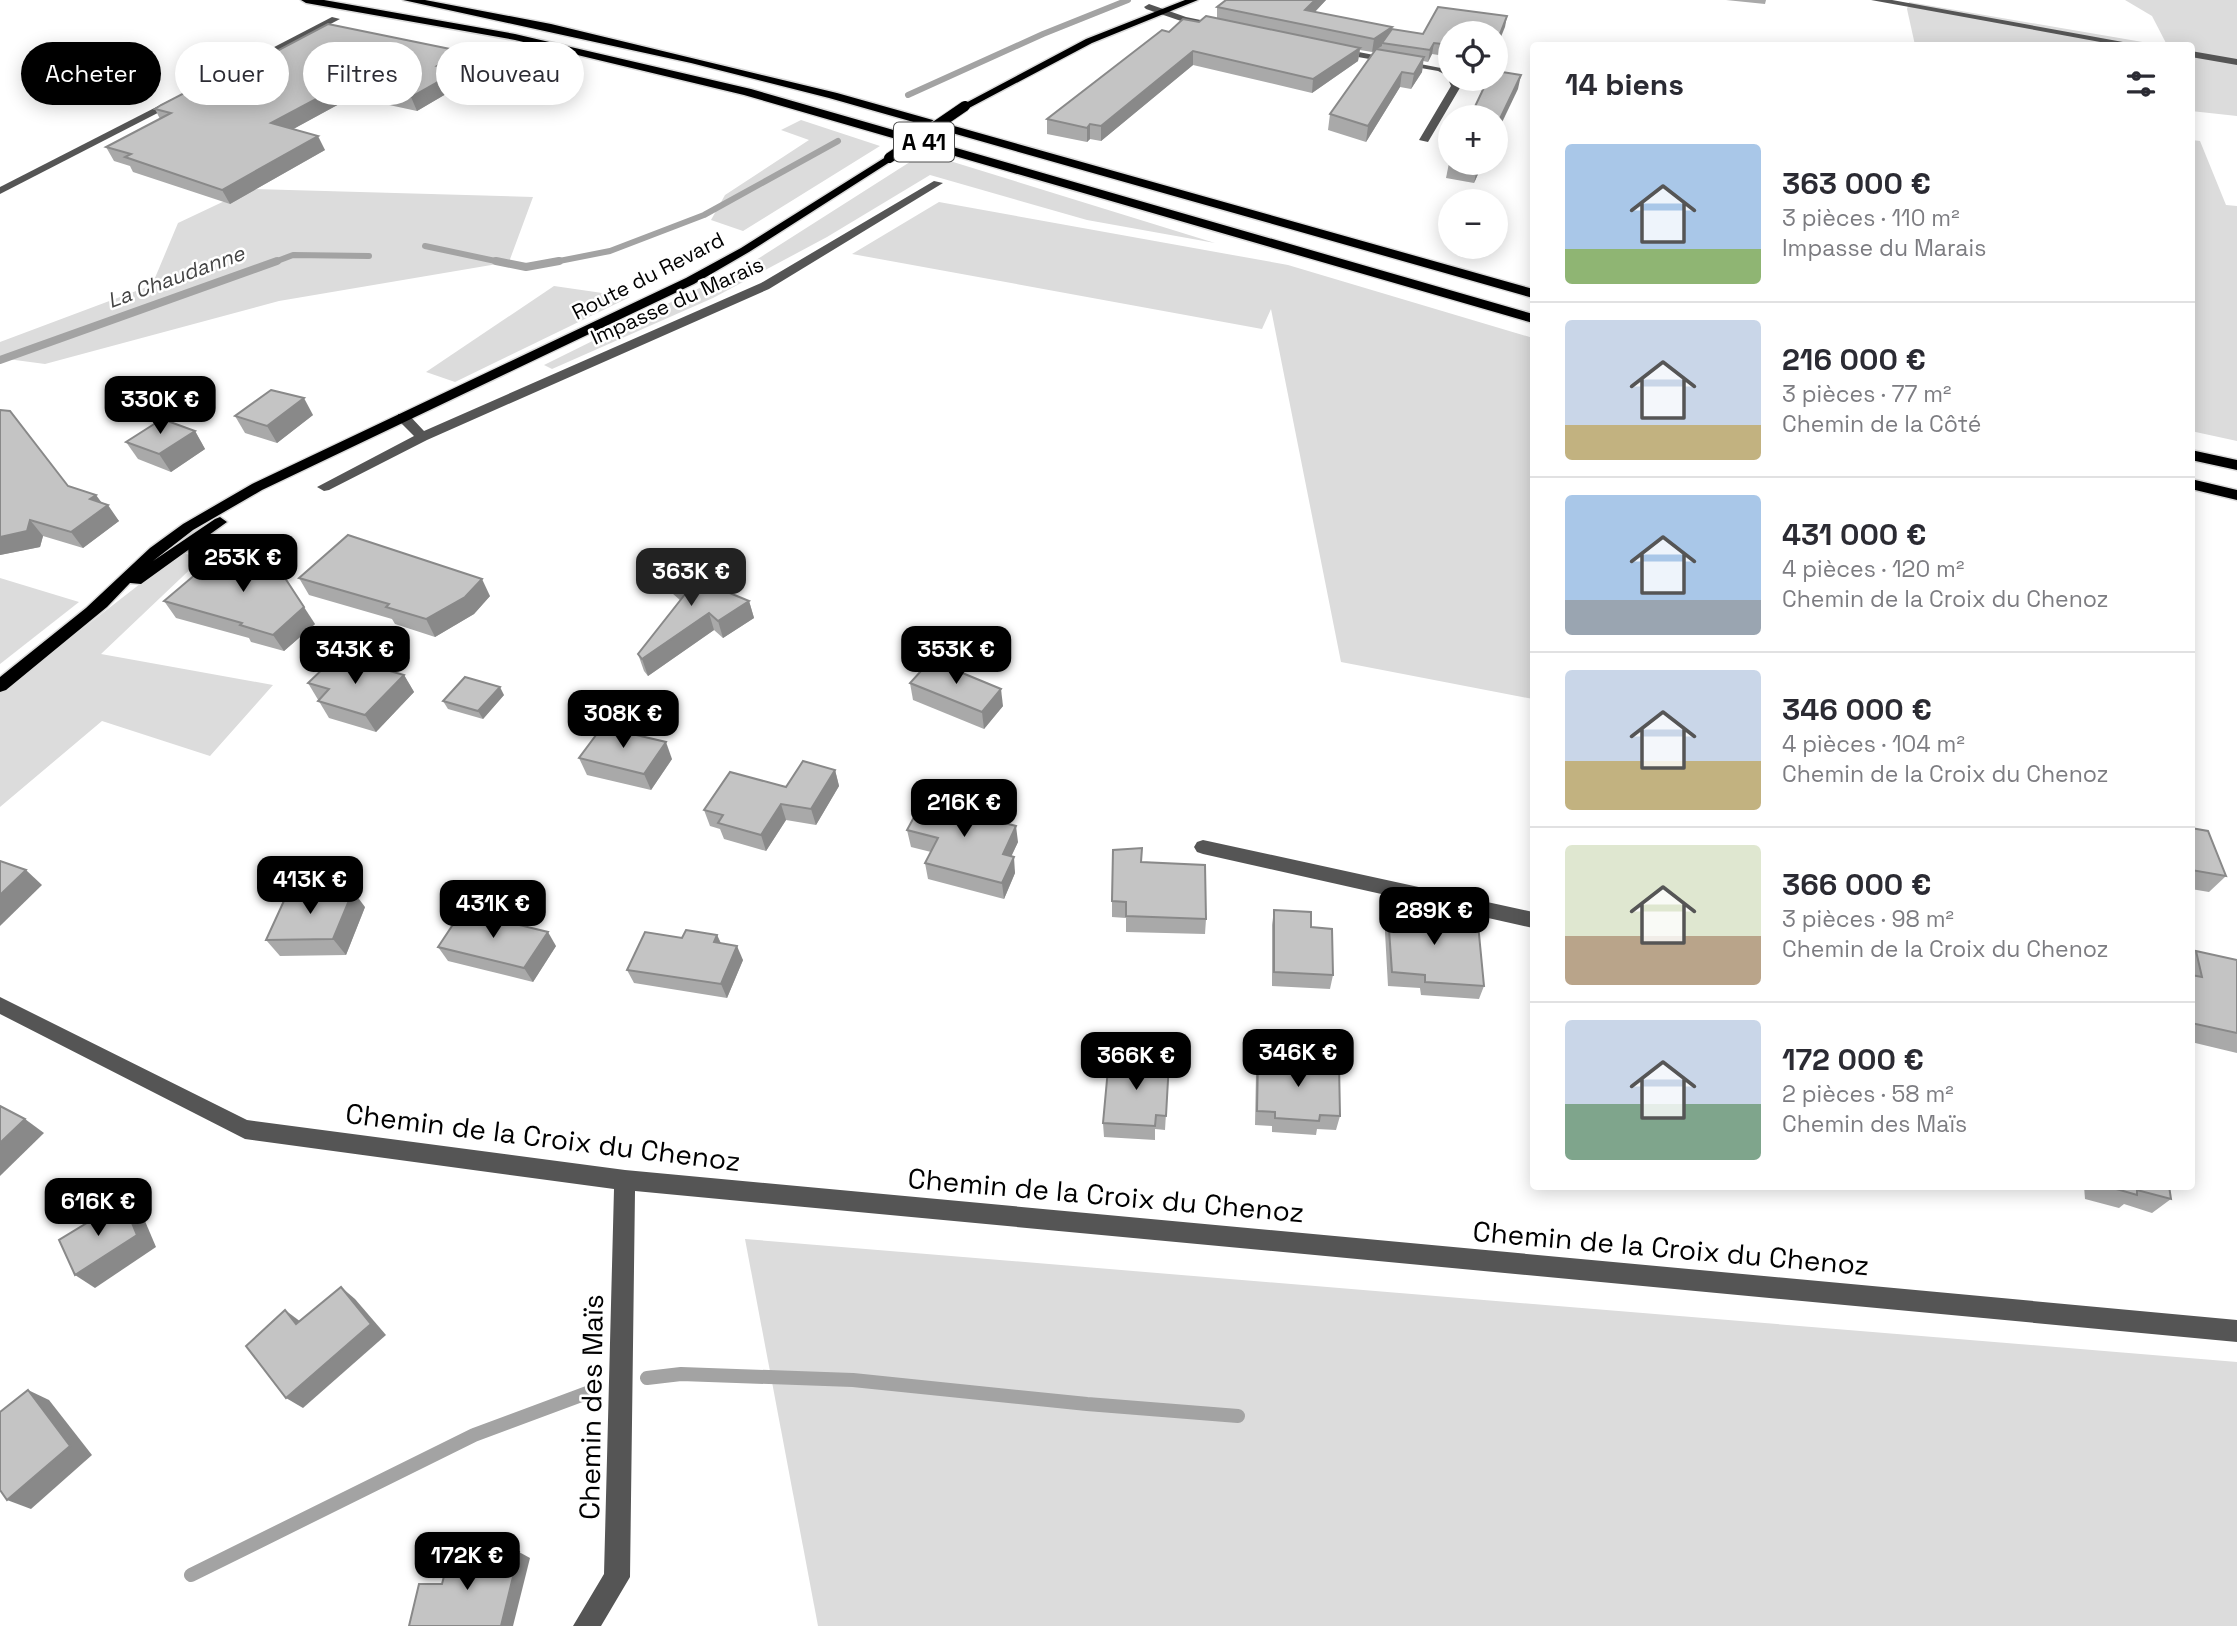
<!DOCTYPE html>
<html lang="fr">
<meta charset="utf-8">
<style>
:root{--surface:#fff;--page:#f7f7f7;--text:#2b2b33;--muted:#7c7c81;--line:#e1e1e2;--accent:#000}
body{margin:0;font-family:"Space Grotesk",sans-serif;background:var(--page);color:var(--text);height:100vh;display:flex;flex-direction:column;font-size:26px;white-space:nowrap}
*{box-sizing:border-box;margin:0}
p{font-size:23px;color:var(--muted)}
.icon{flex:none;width:38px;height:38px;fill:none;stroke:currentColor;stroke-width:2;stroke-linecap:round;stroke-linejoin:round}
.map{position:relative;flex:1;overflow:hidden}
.drawer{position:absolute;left:1530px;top:42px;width:665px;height:1148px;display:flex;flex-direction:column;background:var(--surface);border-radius:7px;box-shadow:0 4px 18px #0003}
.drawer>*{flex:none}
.guide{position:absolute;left:21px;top:42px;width:665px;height:63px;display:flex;gap:14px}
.tools{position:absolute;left:1438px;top:21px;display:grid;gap:14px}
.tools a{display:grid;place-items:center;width:70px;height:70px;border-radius:50%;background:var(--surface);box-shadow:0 4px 18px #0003;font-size:35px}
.price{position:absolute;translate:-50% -60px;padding:0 16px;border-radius:14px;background:var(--accent);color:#fff;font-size:23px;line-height:46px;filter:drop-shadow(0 2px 4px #0008)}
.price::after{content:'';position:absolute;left:50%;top:42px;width:21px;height:16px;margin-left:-10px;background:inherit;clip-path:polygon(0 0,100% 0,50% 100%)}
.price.selected{background:#222;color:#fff}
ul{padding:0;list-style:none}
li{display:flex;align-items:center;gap:21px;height:175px;padding:0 35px}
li+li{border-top:2px solid var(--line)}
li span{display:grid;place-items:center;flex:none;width:196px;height:140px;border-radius:7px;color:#555}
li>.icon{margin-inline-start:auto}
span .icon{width:84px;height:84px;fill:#fffc;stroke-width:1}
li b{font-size:30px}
h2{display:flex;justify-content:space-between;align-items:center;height:84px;padding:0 35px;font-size:30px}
.pill{padding:0 24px;border-radius:32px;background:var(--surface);box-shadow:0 4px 18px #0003;font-size:24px;line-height:63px}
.pill.selected{background:var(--accent);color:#fff}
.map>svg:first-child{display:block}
.green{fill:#dcdcdc}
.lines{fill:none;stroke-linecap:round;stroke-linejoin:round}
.stream-far2{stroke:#a3a3a3;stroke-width:6}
.stream-far1{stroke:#a3a3a3;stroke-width:8}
.stream{stroke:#a3a3a3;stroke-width:14}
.major-casing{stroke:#dbdbdb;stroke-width:3}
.highway-casing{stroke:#dbdbdb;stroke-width:3}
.minor{fill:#555;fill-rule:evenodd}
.major{fill:#000;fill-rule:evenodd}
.highway{fill:#000;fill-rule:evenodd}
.major-bridge-casing{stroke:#dbdbdb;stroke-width:12;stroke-linecap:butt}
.major-bridge{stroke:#000;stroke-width:10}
.wall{fill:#a9a9a9}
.shaded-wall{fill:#898989}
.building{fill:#c4c4c4;stroke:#898989;stroke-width:2}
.labels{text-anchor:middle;stroke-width:5;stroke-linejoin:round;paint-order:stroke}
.far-street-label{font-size:21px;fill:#000;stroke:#fff}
.far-water-label{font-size:21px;font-style:italic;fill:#444;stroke:#fff}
.shield{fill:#fff;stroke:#4c4c4c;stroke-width:2}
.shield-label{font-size:23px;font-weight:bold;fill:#000}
.near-street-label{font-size:28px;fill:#000;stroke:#fff}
</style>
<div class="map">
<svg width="2237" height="1626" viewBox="0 0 2237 1626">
<rect width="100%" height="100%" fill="#fff"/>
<g class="green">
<polygon points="2125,0 2237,0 2237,116 2191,111 2191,46 2167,45 2152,16"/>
<polygon points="1909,2 2160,45 1915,45 1907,9"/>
<polygon points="801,120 880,146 743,231 711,220 725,195 809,140 781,130"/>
<polygon points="2191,140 2200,141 2226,205 2237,206 2237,441 2191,431"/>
<polygon points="924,153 1215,243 1087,220 930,175 827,237 713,298 552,369 544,365 756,260"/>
<polygon points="250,189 533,197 509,262 279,301 45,364 0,358 0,342 152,285 178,223"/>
<polygon points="939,202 1288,265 1533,338 1533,699 1341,662 1271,309 1262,329 852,254"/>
<polygon points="554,286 630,297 455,382 426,372"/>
<polygon points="181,552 201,559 101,654 273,685 210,756 102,721 0,807 0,693"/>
<polygon points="0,578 79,602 0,664"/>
<polygon points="745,1239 2237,1362 2237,1626 818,1626"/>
</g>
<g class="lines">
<g class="stream-far2">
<polyline points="908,95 1043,34 1128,0"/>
<polyline points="425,246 505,263"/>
<polyline points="272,263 293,255 369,256"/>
<polyline points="549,263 610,251 704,215 838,141"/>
</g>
<g class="stream-far1">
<polyline points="496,261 526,267 559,261"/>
<polyline points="0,360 277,261"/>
</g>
<g class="stream">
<polyline points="647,1378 681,1374 853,1380 1087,1404 1238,1416"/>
<polyline points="191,1575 474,1435 595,1390"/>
</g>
<defs>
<g id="major">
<polygon points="1185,0 1198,0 1092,43 969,108 960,106 1086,39"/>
<polygon points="889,155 894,158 893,160 749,252 694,284 262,490 193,530 153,561 215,519 220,517 227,522 141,584 130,583 107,607 6,690 0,692 0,677 86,608 150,548 183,524 252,484 686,278 741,248"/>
</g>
<g id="highway">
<polygon points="301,0 324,0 515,34 751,89 1533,314 1533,323 744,95 515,40 306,3"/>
<polygon points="403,0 425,0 551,24 837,93 1533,289 1533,298 829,98 691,63"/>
<polygon points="2191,450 2237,460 2237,470 2191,460"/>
<polygon points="2191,479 2237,490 2237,500 2191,489"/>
</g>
</defs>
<use href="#major" class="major-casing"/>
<use href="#highway" class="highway-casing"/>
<g class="minor">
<polygon points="1871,0 1892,0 2145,46 2122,46"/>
<polygon points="1149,4 1186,17 1225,25 1227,27 1222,30 1181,21 1146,9 1144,7"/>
<polygon points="332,17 340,19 208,88 199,86"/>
<polygon points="1338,48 1451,70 1451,79 1458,79 1461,86 1428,142 1419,140 1451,86 1448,79 1450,77 1438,71 1335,53 1335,49"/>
<polygon points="2191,51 2237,59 2237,65 2191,57"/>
<polygon points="172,99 181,101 0,194 0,187"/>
<polygon points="934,181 943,183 769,289 427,440 329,490 324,491 317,487 414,436 398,420 398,414 408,414 424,431 761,283"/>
<polygon points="1203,840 1533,912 1533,928 1203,854 1197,852 1194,847 1197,842"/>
<polygon points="0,997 247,1120 625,1170 2237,1320 2237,1342 635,1191 630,1577 601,1626 573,1626 604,1574 614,1189 245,1139 0,1014"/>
</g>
<use href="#major" class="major"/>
<use href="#highway" class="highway"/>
<defs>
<polyline id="major-bridge" points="889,158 965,106"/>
</defs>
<use href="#major-bridge" class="major-bridge-casing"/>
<use href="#major-bridge" class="major-bridge"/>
</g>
<g class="wall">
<polygon points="1226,0 1326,0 1315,12 1392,27 1392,29 1423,34 1505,27 1451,33 1451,57 1432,54 1428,62 1423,61 1422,72 1411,89 1400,87 1366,142 1328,130 1330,114 1375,51 1372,52 1360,50 1358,61 1312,93 1193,65 1101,141 1090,139 1087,142 1047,134 1047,119 1169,32 1217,18 1217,7"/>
<polygon points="1726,0 1766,0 1765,4"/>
<polygon points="465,64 457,70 459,70 463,84 417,111 352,97 293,129 325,150 230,204 133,172 130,166 114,161 106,147 160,119 155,109 228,77"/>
<polygon points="1449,163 1483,163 1474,183 1446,178"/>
<polygon points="0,410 68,486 102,503 119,521 83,548 43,536 40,547 0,555"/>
<polygon points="313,415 277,443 245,433 235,416"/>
<polygon points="195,431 205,449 171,472 138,459 126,442"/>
<polygon points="659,570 749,601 754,618 723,638 714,630 648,676 644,671 638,654 680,600 665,587"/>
<polygon points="299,578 490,596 474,614 435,637 395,624 392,619 309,595"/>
<polygon points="164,601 315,624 284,651 251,642 249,638 176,618"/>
<polygon points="353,667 404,675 414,692 376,732 329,718 308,683"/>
<polygon points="910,683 1003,706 984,729 913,700"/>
<polygon points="504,695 483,719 448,709 443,701"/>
<polygon points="579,758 672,759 651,790 587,775"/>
<polygon points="835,770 839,786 816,825 786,820 766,851 724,839 720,829 710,826 704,810 786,787"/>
<polygon points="960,812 1018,842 1011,856 1015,873 1004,899 928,879 925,863 931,852 911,847 907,830"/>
<polygon points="2191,828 2226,876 2209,892 2191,889"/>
<polygon points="1141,862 1206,919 1205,934 1126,932 1126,918 1112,917 1112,901"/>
<polygon points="1387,901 1420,921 1484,986 1479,999 1421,995 1420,988 1388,986 1384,914"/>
<polygon points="365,907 346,955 280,956 266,940"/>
<polygon points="1274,910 1333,975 1330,989 1272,986 1272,925"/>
<polygon points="717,935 721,943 743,960 727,998 634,983 627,970 682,938"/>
<polygon points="556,946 533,982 448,961 438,947"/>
<polygon points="2196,951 2237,960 2237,1053 2191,1042 2191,955"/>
<polygon points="1258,1058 1309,1063 1340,1116 1336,1130 1317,1129 1316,1135 1272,1132 1272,1126 1255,1125 1256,1073"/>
<polygon points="1169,1062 1165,1130 1155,1129 1155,1140 1104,1137 1103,1123"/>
<polygon points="2084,1186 2169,1186 2171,1199 2152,1213 2124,1204 2119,1208 2085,1199"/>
</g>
<g class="shaded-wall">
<polygon points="1315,0 1326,0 1304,23 1305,10"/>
<polygon points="1507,16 1505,27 1496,49 1496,44"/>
<polygon points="1392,27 1390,40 1382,43 1382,46 1372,52 1374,39"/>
<polygon points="1434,43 1432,54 1428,62 1430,50"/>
<polygon points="1360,48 1358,61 1312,93 1313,79"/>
<polygon points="460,51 465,64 443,79 459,70 463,84 417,111 411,97 437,66"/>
<polygon points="1193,51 1193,65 1101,141 1101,126"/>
<polygon points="1424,57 1422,72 1411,89 1414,74"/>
<polygon points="1402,72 1400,87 1366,142 1368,126"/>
<polygon points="1521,75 1518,89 1496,135 1496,127"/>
<polygon points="346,83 352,97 277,138 271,123"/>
<polygon points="1090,124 1090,139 1087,142 1087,128"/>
<polygon points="318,136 325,150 230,204 222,190"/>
<polygon points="1479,163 1483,163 1474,183 1477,168"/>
<polygon points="304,398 313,415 277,443 267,426"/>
<polygon points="195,431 205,449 171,472 159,454"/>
<polygon points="96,495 105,507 108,505 119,521 83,548 71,532 90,499"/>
<polygon points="30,520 43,536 40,547 0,555 0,537"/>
<polygon points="482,579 490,596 474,614 435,637 426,619"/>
<polygon points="749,601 754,618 723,638 718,621"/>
<polygon points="304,607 315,624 284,651 273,635"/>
<polygon points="709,613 714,630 648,676 642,659"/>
<polygon points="404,675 414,692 376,732 365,715"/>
<polygon points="500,687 504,695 483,719 478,711"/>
<polygon points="1001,689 1003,706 984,729 982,712"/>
<polygon points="666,742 672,759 651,790 644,774"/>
<polygon points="835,770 839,786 816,825 811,809"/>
<polygon points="958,801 961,817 954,810"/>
<polygon points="781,804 786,820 766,851 761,835"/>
<polygon points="1016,826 1018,842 1005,870 1003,854"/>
<polygon points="1014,857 1015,873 1004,899 1002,883"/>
<polygon points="26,870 42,885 0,926 0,895"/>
<polygon points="353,891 365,907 346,955 333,939"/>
<polygon points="548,932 556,946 533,982 524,968"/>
<polygon points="717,935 723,949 714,942"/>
<polygon points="737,946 743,960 727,998 721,984"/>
<polygon points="25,1119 44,1133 0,1176 0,1143"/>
<polygon points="123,1201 142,1214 156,1247 95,1288 75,1275"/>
<polygon points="341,1287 355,1299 386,1335 303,1408 286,1398"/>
<polygon points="285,1310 301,1322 296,1324"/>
<polygon points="28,1390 49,1400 92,1455 31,1509 7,1500"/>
<polygon points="519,1552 530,1558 513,1626 501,1626"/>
</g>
<g class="building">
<polygon points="1226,0 1315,0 1305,10 1392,27 1374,39 1217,7"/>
<polygon points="1438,7 1507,16 1496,44 1496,33 1451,33 1451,45 1434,43 1430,50 1382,43 1392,29 1423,34"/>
<polygon points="1206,16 1360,48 1313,79 1193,51 1101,126 1090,124 1087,128 1047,119 1162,30 1169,32 1183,19 1199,22"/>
<polygon points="328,24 460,51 437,66 459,70 411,97 346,83 271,123 318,136 222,190 125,157 131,154 106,147 171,113 155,109 161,105 219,75 228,77"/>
<polygon points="1376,49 1424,57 1414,74 1402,72 1368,126 1330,114"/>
<polygon points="1496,71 1521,75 1496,127 1496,117 1470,117 1488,79 1496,79"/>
<polygon points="1451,159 1451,163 1479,163 1477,168 1449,163"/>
<polygon points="271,390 304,398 267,426 235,416"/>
<polygon points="0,410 10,411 68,486 96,495 90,499 108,505 71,532 30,520 27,531 0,537"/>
<polygon points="162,419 195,431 159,454 126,442"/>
<polygon points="348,535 482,579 465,597 426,619 386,607 389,604 299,578"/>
<polygon points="264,546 304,607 273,635 240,625 242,623 164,601 197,573 207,576"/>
<polygon points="662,565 749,601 718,621 709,613 642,659 638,654 686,593 659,570"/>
<polygon points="931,660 1001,689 982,712 910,683"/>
<polygon points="331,661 353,667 358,662 404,675 365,715 318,701 329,689 308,683"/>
<polygon points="465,677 500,687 478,711 443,701"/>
<polygon points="602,727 666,742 644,774 579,758"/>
<polygon points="803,761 835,770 811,809 781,804 761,835 718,823 723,815 704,810 730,772 786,787"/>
<polygon points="927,793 958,801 954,810 1016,826 1003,854 1014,857 1002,883 925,863 938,838 907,830"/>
<polygon points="2191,828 2208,831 2226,876 2191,870"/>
<polygon points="1142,848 1141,862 1205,865 1206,919 1126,916 1126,902 1112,901 1113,850"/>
<polygon points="0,861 26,870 0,895"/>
<polygon points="353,891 333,939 266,940 288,892"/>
<polygon points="1387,901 1418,902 1420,921 1478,924 1484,986 1425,982 1425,975 1392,972"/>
<polygon points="1274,910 1311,912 1311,927 1332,929 1333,975 1274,972"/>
<polygon points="462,911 548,932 524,968 438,947"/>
<polygon points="686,930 717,935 714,942 737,946 721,984 627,970 645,932 682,938"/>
<polygon points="2196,951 2237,960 2237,1033 2191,1023 2191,975 2202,977"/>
<polygon points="1109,1058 1169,1062 1166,1116 1156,1115 1155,1126 1103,1123"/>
<polygon points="1258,1058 1309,1058 1309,1063 1339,1065 1340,1116 1320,1115 1319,1121 1275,1118 1275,1112 1257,1111"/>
<polygon points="0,1106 25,1119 0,1143"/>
<polygon points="2106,1186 2169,1186 2171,1199 2137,1190 2137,1195"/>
<polygon points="123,1201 137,1235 75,1275 59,1240"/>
<polygon points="341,1287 371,1324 286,1398 246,1346 285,1310 296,1324"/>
<polygon points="28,1390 70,1446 7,1500 0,1490 0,1412"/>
<polygon points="519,1552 501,1626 409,1626 419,1584 442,1584 450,1553"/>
</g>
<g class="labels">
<g class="far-street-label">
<text transform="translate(648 276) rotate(-27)" y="7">Route du Revard</text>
<text transform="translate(677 301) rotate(-24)" y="7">Impasse du Marais</text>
</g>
<g class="far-water-label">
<text transform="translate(176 277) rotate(-20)" y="7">La Chaudanne</text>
</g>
<rect class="shield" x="894" y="122.5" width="60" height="39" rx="5"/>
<g class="shield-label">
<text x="924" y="150">A 41</text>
</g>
<g class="near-street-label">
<text transform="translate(543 1137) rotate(7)" y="10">Chemin de la Croix du Chenoz</text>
<text transform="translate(1106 1195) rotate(5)" y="10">Chemin de la Croix du Chenoz</text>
<text transform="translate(1671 1248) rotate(5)" y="10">Chemin de la Croix du Chenoz</text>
<text transform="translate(591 1407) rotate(-89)" y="10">Chemin des Maïs</text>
</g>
</g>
</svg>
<div class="tools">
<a><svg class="icon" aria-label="locate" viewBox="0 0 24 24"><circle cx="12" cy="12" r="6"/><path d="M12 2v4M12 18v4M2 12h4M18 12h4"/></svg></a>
<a>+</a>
<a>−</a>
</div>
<b class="price" style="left:160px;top:436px">330K €</b>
<b class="price" style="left:243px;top:594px">253K €</b>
<b class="price selected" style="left:691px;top:608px">363K €</b>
<b class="price" style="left:355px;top:686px">343K €</b>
<b class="price" style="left:956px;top:686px">353K €</b>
<b class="price" style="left:623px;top:750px">308K €</b>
<b class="price" style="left:964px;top:839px">216K €</b>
<b class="price" style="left:310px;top:916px">413K €</b>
<b class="price" style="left:493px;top:940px">431K €</b>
<b class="price" style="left:1434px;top:947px">289K €</b>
<b class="price" style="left:1298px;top:1089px">346K €</b>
<b class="price" style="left:1136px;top:1092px">366K €</b>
<b class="price" style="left:98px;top:1238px">616K €</b>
<b class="price" style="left:467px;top:1592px">172K €</b>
<div class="guide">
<a class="pill selected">Acheter</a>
<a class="pill">Louer</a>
<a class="pill">Filtres</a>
<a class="pill">Nouveau</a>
</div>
<section class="drawer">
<h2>14 biens<svg class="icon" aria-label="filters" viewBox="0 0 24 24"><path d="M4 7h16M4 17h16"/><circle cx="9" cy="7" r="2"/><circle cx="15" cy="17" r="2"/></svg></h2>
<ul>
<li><span style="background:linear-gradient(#a9c7e8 75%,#8fb573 0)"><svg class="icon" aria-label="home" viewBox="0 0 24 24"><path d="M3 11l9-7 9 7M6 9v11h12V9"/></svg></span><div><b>363 000 €</b><p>3 pièces · 110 m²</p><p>Impasse du Marais</p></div></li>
<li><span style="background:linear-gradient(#c9d6e8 75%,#c2b280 0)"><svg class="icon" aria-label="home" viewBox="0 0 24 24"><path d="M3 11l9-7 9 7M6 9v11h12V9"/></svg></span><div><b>216 000 €</b><p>3 pièces · 77 m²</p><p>Chemin de la Côté</p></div></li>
<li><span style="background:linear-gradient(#a9c7e8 75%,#9aa5b1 0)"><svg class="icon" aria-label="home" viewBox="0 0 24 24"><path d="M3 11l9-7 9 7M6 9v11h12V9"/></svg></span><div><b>431 000 €</b><p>4 pièces · 120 m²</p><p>Chemin de la Croix du Chenoz</p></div></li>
<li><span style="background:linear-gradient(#c9d6e8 65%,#c2b280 0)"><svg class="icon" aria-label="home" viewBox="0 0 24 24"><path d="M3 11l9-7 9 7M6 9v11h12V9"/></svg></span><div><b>346 000 €</b><p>4 pièces · 104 m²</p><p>Chemin de la Croix du Chenoz</p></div></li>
<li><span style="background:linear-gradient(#dfe7d0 65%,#b9a48a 0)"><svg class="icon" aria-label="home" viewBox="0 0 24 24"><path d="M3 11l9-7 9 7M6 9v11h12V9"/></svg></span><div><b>366 000 €</b><p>3 pièces · 98 m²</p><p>Chemin de la Croix du Chenoz</p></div></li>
<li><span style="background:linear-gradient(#c9d6e8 60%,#7fa58c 0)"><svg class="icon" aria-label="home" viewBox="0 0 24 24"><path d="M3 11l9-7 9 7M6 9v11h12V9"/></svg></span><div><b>172 000 €</b><p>2 pièces · 58 m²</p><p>Chemin des Maïs</p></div></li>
</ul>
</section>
</div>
